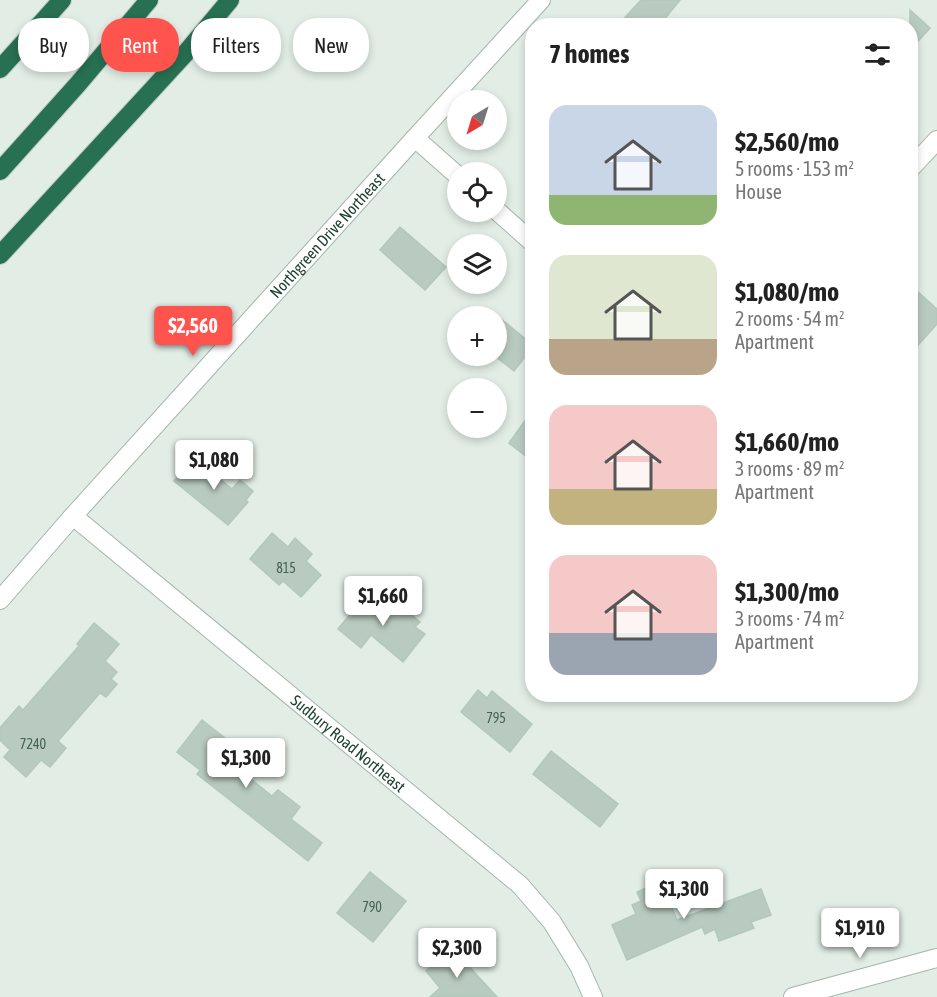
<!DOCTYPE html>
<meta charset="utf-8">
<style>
:root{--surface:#fff;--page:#f2f2f2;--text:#222;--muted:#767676;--accent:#ff544d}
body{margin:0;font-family:"Asap Condensed",sans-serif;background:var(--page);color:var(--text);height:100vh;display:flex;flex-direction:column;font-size:22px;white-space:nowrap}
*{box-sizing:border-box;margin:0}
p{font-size:20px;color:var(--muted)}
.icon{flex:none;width:33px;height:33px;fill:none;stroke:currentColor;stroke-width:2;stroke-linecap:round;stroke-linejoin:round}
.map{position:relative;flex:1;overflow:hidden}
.side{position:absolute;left:525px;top:18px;width:393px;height:684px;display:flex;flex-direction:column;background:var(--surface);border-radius:24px;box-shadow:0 3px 9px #0003}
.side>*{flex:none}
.guide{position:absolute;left:18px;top:18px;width:417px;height:54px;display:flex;gap:12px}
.needle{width:39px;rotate:218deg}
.controls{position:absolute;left:447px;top:90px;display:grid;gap:12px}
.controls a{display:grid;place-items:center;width:60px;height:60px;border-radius:50%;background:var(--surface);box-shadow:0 3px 9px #0003;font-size:30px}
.price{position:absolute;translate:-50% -51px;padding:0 14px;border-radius:6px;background:#fff;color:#222;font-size:20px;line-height:39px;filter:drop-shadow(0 2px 3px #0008)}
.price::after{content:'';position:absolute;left:50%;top:36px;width:18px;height:14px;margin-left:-9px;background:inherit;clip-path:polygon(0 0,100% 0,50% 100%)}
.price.on{background:var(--accent);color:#fff}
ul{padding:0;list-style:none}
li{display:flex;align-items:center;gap:18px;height:150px;padding:0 24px}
li span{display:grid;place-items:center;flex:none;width:168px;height:120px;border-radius:18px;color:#555}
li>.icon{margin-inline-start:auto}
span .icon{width:72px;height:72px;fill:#fffc;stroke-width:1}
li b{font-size:26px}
h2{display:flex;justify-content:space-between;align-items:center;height:72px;padding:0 24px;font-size:26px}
.chip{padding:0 21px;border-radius:24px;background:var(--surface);box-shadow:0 3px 9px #0003;font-size:21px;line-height:54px}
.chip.on{background:var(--accent);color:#fff}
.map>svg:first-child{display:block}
.building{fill:#b9cbc0;stroke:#b2c8ba;stroke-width:1.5}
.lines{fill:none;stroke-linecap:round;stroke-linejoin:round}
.minor-casing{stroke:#a3b6ab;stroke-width:20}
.highway-casing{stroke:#c0cac5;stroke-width:20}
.minor{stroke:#fff;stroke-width:18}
.highway{stroke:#277052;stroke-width:18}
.labels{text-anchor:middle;stroke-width:4.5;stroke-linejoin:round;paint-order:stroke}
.number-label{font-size:14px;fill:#466354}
.street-label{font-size:16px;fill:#1f4030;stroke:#f2f9f4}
</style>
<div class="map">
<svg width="937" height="997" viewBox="0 0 937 997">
<rect width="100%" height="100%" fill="#e1ede5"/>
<g class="building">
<polygon points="641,0 680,0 659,26 617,26"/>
<polygon points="910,10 930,28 910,50"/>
<polygon points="400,227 446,267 425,290 380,250"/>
<polygon points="918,292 937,309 937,324 910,354 910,301"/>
<polygon points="496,315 532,344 532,348 514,371 496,357"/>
<polygon points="532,411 532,461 509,443"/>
<polygon points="193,457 232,489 240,480 253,491 246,500 248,502 228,525 174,481"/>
<polygon points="272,533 288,547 295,538 312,554 306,561 321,575 301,597 283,581 279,585 250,559"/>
<polygon points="368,593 386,607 390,602 400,610 403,608 420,622 415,627 425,634 403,662 371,635 361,648 338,629"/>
<polygon points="94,623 119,644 105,661 117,672 111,679 117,684 106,697 100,693 58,741 66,748 50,767 41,760 26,777 4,757 10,750 0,740 0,728 19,706 23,710 79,646 77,644"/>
<polygon points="478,690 487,698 492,691 532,724 510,752 461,712"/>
<polygon points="202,720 230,742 224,749 247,767 243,773 272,796 278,790 300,807 291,819 322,843 308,861 197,774 200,770 177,752"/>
<polygon points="551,751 618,804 600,827 533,774"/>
<polygon points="370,872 406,901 373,942 337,913"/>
<polygon points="661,881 677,920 761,889 771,915 751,922 754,928 719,941 715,929 705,934 702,927 627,960 612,925 636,914 632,905 641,901 637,892"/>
<polygon points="454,950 497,997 430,997 440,988 426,971"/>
</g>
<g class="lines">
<defs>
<g id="minor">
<polyline points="910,169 937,140"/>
<polyline points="458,176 415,138 541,0"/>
<polyline points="496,210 532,242"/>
<path id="s1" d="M73,516L520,885L552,922L579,966L593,997"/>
<path id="s2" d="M0,600L73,516L415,138"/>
<polyline points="793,997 937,958"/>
</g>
<g id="highway">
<polyline points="0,69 62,0"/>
<polyline points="0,171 78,84 149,0"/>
<polyline points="0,255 184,55 230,0"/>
</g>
</defs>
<use href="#minor" class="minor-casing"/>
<use href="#highway" class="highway-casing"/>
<use href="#minor" class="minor"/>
<use href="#highway" class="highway"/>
</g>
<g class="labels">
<g class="number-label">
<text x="286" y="573">815</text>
<text x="496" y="723">795</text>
<text x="33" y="749">7240</text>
<text x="372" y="912">790</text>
</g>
<g class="street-label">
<text dy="6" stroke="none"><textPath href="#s2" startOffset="490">Northgreen Drive Northeast</textPath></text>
<text dy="6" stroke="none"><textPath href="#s1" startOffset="357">Sudbury Road Northeast</textPath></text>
</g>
</g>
</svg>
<div class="controls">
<a><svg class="needle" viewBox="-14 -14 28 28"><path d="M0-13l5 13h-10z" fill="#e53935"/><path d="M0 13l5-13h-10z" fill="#767676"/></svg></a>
<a><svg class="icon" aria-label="locate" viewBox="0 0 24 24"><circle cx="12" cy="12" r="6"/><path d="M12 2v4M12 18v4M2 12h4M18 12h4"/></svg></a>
<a><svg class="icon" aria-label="layers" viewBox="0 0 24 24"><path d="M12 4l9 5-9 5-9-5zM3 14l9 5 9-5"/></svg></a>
<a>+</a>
<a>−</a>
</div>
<b class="price on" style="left:193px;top:357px">$2,560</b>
<b class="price" style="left:214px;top:491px">$1,080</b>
<b class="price" style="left:383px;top:627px">$1,660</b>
<b class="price" style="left:246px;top:789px">$1,300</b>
<b class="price" style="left:684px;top:920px">$1,300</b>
<b class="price" style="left:860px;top:959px">$1,910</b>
<b class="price" style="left:457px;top:979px">$2,300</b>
<div class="guide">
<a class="chip">Buy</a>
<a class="chip on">Rent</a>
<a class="chip">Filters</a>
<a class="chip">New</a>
</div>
<section class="side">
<h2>7 homes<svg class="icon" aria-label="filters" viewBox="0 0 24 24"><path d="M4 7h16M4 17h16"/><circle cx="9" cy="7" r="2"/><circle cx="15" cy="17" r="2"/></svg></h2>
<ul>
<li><span style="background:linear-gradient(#c9d6e8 75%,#8fb573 0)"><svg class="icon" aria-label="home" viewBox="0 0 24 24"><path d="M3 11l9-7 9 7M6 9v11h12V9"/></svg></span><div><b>$2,560/mo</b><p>5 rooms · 153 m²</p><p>House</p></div></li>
<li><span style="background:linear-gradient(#dfe7d0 70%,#b9a48a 0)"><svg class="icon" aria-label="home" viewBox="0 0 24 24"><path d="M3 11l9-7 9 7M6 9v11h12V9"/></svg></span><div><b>$1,080/mo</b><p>2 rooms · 54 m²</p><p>Apartment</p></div></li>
<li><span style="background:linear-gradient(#f6c9c9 70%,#c2b280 0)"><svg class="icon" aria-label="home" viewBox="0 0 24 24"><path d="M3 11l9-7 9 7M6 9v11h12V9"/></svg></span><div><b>$1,660/mo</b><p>3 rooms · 89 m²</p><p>Apartment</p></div></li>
<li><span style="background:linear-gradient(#f6c9c9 65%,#9aa5b1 0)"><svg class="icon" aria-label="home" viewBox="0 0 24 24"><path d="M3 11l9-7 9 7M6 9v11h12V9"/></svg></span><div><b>$1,300/mo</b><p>3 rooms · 74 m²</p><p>Apartment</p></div></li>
</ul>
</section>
</div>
